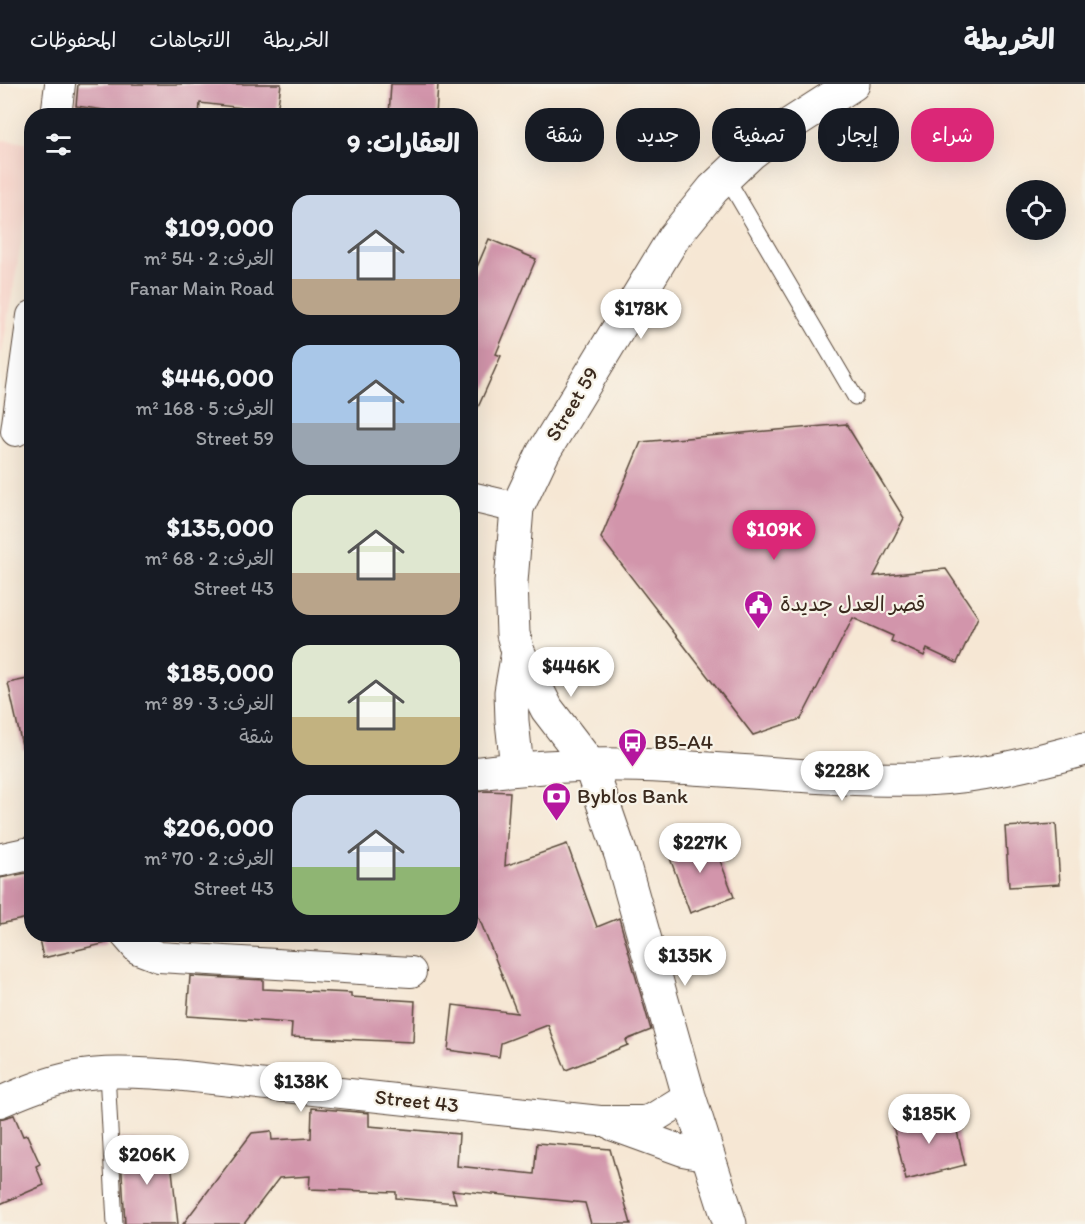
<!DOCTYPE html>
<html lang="ar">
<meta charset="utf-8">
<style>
:root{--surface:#171b24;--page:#242831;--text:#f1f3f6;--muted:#9ea1a6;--line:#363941;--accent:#db2777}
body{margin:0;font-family:Itim,"Playpen Sans Arabic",sans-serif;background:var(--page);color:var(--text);direction:rtl;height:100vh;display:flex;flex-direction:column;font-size:22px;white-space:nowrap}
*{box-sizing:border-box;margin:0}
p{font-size:20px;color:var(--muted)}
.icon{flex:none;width:33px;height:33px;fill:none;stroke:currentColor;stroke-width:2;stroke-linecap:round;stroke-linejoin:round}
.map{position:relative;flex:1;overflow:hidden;direction:ltr}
.details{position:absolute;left:24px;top:24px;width:454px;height:834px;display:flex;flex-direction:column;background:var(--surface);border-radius:24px;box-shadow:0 6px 24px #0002;direction:rtl}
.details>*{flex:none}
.banner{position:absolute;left:496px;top:24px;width:498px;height:54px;direction:rtl;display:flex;gap:12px}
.fabs{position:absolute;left:1006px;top:96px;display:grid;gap:12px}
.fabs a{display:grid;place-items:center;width:60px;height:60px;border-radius:50%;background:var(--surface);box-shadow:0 6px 24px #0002;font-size:30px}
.price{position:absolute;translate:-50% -51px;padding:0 14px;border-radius:21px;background:#fff;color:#222;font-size:20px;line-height:39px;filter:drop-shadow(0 2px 3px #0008)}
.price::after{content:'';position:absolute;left:50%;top:36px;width:18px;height:14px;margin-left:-9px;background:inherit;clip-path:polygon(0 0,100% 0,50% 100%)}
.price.selected{background:var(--accent);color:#fff}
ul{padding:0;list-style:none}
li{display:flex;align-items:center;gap:18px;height:150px;padding:0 18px}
li span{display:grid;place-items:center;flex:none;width:168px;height:120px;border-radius:18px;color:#555}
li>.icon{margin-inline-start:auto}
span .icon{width:72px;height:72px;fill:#fffc;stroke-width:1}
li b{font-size:26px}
h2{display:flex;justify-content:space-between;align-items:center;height:72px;padding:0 18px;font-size:26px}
.tag{padding:0 21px;border-radius:24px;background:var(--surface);box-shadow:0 6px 24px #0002;font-size:21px;line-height:54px}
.tag.selected{background:var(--accent);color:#fff}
header{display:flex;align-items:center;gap:36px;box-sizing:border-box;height:84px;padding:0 30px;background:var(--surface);border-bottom:2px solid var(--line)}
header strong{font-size:28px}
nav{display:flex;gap:33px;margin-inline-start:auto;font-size:21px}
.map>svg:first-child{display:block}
.built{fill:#f7d1c7}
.building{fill:#d295ab}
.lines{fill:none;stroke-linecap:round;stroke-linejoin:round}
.lane-casing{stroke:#574639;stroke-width:17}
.street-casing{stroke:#574639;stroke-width:32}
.secondary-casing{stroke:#574639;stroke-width:35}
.lane{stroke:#fff;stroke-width:15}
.street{stroke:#fff;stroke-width:30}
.secondary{stroke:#fff;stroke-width:33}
.labels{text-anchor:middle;stroke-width:4.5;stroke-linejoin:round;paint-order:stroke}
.street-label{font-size:21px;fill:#3b2a1e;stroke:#f7f3e8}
.poi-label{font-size:21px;fill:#3b2a1e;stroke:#f7f3e8;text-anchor:start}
</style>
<header>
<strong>الخريطة</strong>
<nav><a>الخريطة</a><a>الاتجاهات</a><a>المحفوظات</a></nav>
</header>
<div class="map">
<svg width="1085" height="1140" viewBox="0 0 1085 1140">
<rect width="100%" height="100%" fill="#f7f3e8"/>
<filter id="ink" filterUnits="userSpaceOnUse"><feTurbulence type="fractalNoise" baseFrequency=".0167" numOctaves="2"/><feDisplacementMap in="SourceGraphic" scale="12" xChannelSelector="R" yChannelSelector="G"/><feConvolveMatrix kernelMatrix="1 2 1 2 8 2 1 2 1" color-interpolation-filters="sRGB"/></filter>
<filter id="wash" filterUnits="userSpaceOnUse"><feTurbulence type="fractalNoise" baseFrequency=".008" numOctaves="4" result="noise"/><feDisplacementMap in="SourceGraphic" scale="24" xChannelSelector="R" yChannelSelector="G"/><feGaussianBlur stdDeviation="1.35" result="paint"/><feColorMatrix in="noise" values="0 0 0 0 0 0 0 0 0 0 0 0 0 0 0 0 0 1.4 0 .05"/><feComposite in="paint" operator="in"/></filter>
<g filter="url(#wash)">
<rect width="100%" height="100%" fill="#f6e7d4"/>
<polygon class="built" points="0,56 31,59 32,99 0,278"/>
<g id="blocks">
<g class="building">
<polygon points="78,0 281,0 277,28 200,19 199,32 146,32 76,22"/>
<polygon points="391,0 438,0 436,32 389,32"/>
<polygon points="489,155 536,175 496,270 501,272 471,339 471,197"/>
<polygon points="846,340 904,434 874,492 946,485 978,533 957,579 927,565 924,572 891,557 893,552 853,534 801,635 753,651 601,454 641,358"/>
<polygon points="32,594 32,665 23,666 8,599"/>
<polygon points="488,707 510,708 505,782 567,760 597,843 619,834 651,946 626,956 628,961 566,986 548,941 501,959 499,973 448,966 453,921 517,929 471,814 471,708"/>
<polygon points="1056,740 1060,800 1009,803 1005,743"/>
<polygon points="710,750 734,813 690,829 667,766"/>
<polygon points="32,788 32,833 0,840 0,794"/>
<polygon points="38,850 106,850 107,859 43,874"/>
<polygon points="190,892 263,896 263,905 351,909 351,913 415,917 413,958 291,953 292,939 187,932"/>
<polygon points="312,1024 369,1029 369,1042 459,1050 457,1082 534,1090 537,1059 610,1065 631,1140 591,1140 585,1119 452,1106 456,1119 396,1114 396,1108 309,1105 310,1092 279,1094 244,1140 183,1140 252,1049 271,1047 272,1056 311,1054"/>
<polygon points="952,1026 965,1081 906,1096 893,1041"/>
<polygon points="14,1031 23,1052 27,1051 40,1080 36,1082 44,1101 0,1120 0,1035"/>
<polygon points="120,1055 142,1058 154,1073 171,1077 178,1140 125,1140"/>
</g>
</g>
</g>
<g filter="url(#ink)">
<use href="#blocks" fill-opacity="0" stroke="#574639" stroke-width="1.5"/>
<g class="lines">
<defs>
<g id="lane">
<polyline points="726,93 855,313"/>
<polyline points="107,988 115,1140"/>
</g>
<g id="street">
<polyline points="56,32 60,0"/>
<polyline points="16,347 32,232"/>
<polyline points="471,413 517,424"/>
<polyline points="125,850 138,865 159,873 411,888"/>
<path d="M0,1018C23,1008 47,998 71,993C105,986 141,989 175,991L600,1037H643L652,1035L689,1012"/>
<polyline points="614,1042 683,1067 709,1072"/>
</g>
<g id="secondary">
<polyline points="517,684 512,637 511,608 518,568"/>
<path d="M471,690C510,685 549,682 589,681C701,679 812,698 925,695C979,693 1033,679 1085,665"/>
<polyline points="0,776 32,769"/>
<polyline points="730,1140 689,1012 621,771 590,681 547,625 518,568 513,550 511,498 517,424 543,369 674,153 713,105 751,69 783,45 853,0"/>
</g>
</defs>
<use href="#lane" class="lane-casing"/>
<use href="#street" class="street-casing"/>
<use href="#secondary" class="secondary-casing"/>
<use href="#lane" class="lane"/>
<use href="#street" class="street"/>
<use href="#secondary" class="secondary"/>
</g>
</g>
<defs>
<symbol id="civic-pin" viewBox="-11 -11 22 30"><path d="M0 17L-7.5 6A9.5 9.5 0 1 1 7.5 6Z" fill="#b5179e" stroke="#f7f3e8"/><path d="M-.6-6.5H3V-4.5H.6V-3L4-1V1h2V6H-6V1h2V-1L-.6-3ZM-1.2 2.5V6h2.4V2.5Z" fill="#fff"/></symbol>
<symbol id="bus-pin" viewBox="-11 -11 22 30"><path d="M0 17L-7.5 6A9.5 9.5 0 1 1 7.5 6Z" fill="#b5179e" stroke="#f7f3e8"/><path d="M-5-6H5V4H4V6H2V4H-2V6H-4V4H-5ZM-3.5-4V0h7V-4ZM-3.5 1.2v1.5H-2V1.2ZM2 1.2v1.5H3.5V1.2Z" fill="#fff"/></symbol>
<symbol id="bank-pin" viewBox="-11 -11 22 30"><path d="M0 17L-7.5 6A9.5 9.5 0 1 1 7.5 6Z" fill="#b5179e" stroke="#f7f3e8"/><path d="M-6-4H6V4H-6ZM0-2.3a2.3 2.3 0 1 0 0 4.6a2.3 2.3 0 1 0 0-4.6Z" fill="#fff"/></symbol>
</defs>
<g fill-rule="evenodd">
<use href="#civic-pin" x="742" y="504" width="33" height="45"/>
<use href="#bus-pin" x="616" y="642" width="33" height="45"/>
<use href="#bank-pin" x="540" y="696" width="33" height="45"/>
</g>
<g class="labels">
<g class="street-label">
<text transform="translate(572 320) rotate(-59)" y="7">Street 59</text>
<text transform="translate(417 1017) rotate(6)" y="7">Street 43</text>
</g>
<g class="poi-label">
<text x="780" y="527">قصر العدل جديدة</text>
<text x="654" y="665">B5-A4</text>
<text x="577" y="719">Byblos Bank</text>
</g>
</g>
</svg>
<div class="fabs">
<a><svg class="icon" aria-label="locate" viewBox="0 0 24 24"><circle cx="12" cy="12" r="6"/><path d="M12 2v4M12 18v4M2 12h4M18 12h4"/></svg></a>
</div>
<b class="price" style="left:641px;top:256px">$178K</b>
<b class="price selected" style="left:774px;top:477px">$109K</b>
<b class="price" style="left:571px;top:614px">$446K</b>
<b class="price" style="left:842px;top:718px">$228K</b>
<b class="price" style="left:700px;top:790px">$227K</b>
<b class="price" style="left:685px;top:903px">$135K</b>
<b class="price" style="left:301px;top:1029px">$138K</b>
<b class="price" style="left:929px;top:1061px">$185K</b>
<b class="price" style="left:147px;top:1102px">$206K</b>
<div class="banner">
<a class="tag selected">شراء</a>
<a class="tag">إيجار</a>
<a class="tag">تصفية</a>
<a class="tag">جديد</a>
<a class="tag">شقة</a>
</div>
<section class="details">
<h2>العقارات: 9<svg class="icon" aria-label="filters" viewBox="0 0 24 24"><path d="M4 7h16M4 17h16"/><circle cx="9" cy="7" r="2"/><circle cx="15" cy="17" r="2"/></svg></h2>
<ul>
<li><span style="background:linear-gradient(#c9d6e8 70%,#b9a48a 0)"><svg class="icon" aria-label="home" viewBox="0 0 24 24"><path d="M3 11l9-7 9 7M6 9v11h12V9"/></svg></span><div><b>$109,000</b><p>الغرف: 2 · 54 m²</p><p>Fanar Main Road</p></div></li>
<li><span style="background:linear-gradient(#a9c7e8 65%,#9aa5b1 0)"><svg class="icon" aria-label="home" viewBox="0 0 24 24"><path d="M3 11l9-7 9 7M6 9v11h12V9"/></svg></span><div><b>$446,000</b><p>الغرف: 5 · 168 m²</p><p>Street 59</p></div></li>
<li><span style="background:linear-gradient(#dfe7d0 65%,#b9a48a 0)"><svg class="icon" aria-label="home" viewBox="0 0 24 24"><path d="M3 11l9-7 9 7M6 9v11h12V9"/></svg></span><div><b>$135,000</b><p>الغرف: 2 · 68 m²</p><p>Street 43</p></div></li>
<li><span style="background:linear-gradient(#dfe7d0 60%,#c2b280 0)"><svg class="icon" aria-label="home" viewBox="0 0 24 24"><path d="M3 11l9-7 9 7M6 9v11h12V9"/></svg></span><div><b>$185,000</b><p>الغرف: 3 · 89 m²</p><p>شقة</p></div></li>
<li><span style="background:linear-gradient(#c9d6e8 60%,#8fb573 0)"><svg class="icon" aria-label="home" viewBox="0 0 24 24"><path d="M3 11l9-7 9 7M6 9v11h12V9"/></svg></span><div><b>$206,000</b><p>الغرف: 2 · 70 m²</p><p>Street 43</p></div></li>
</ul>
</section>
</div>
